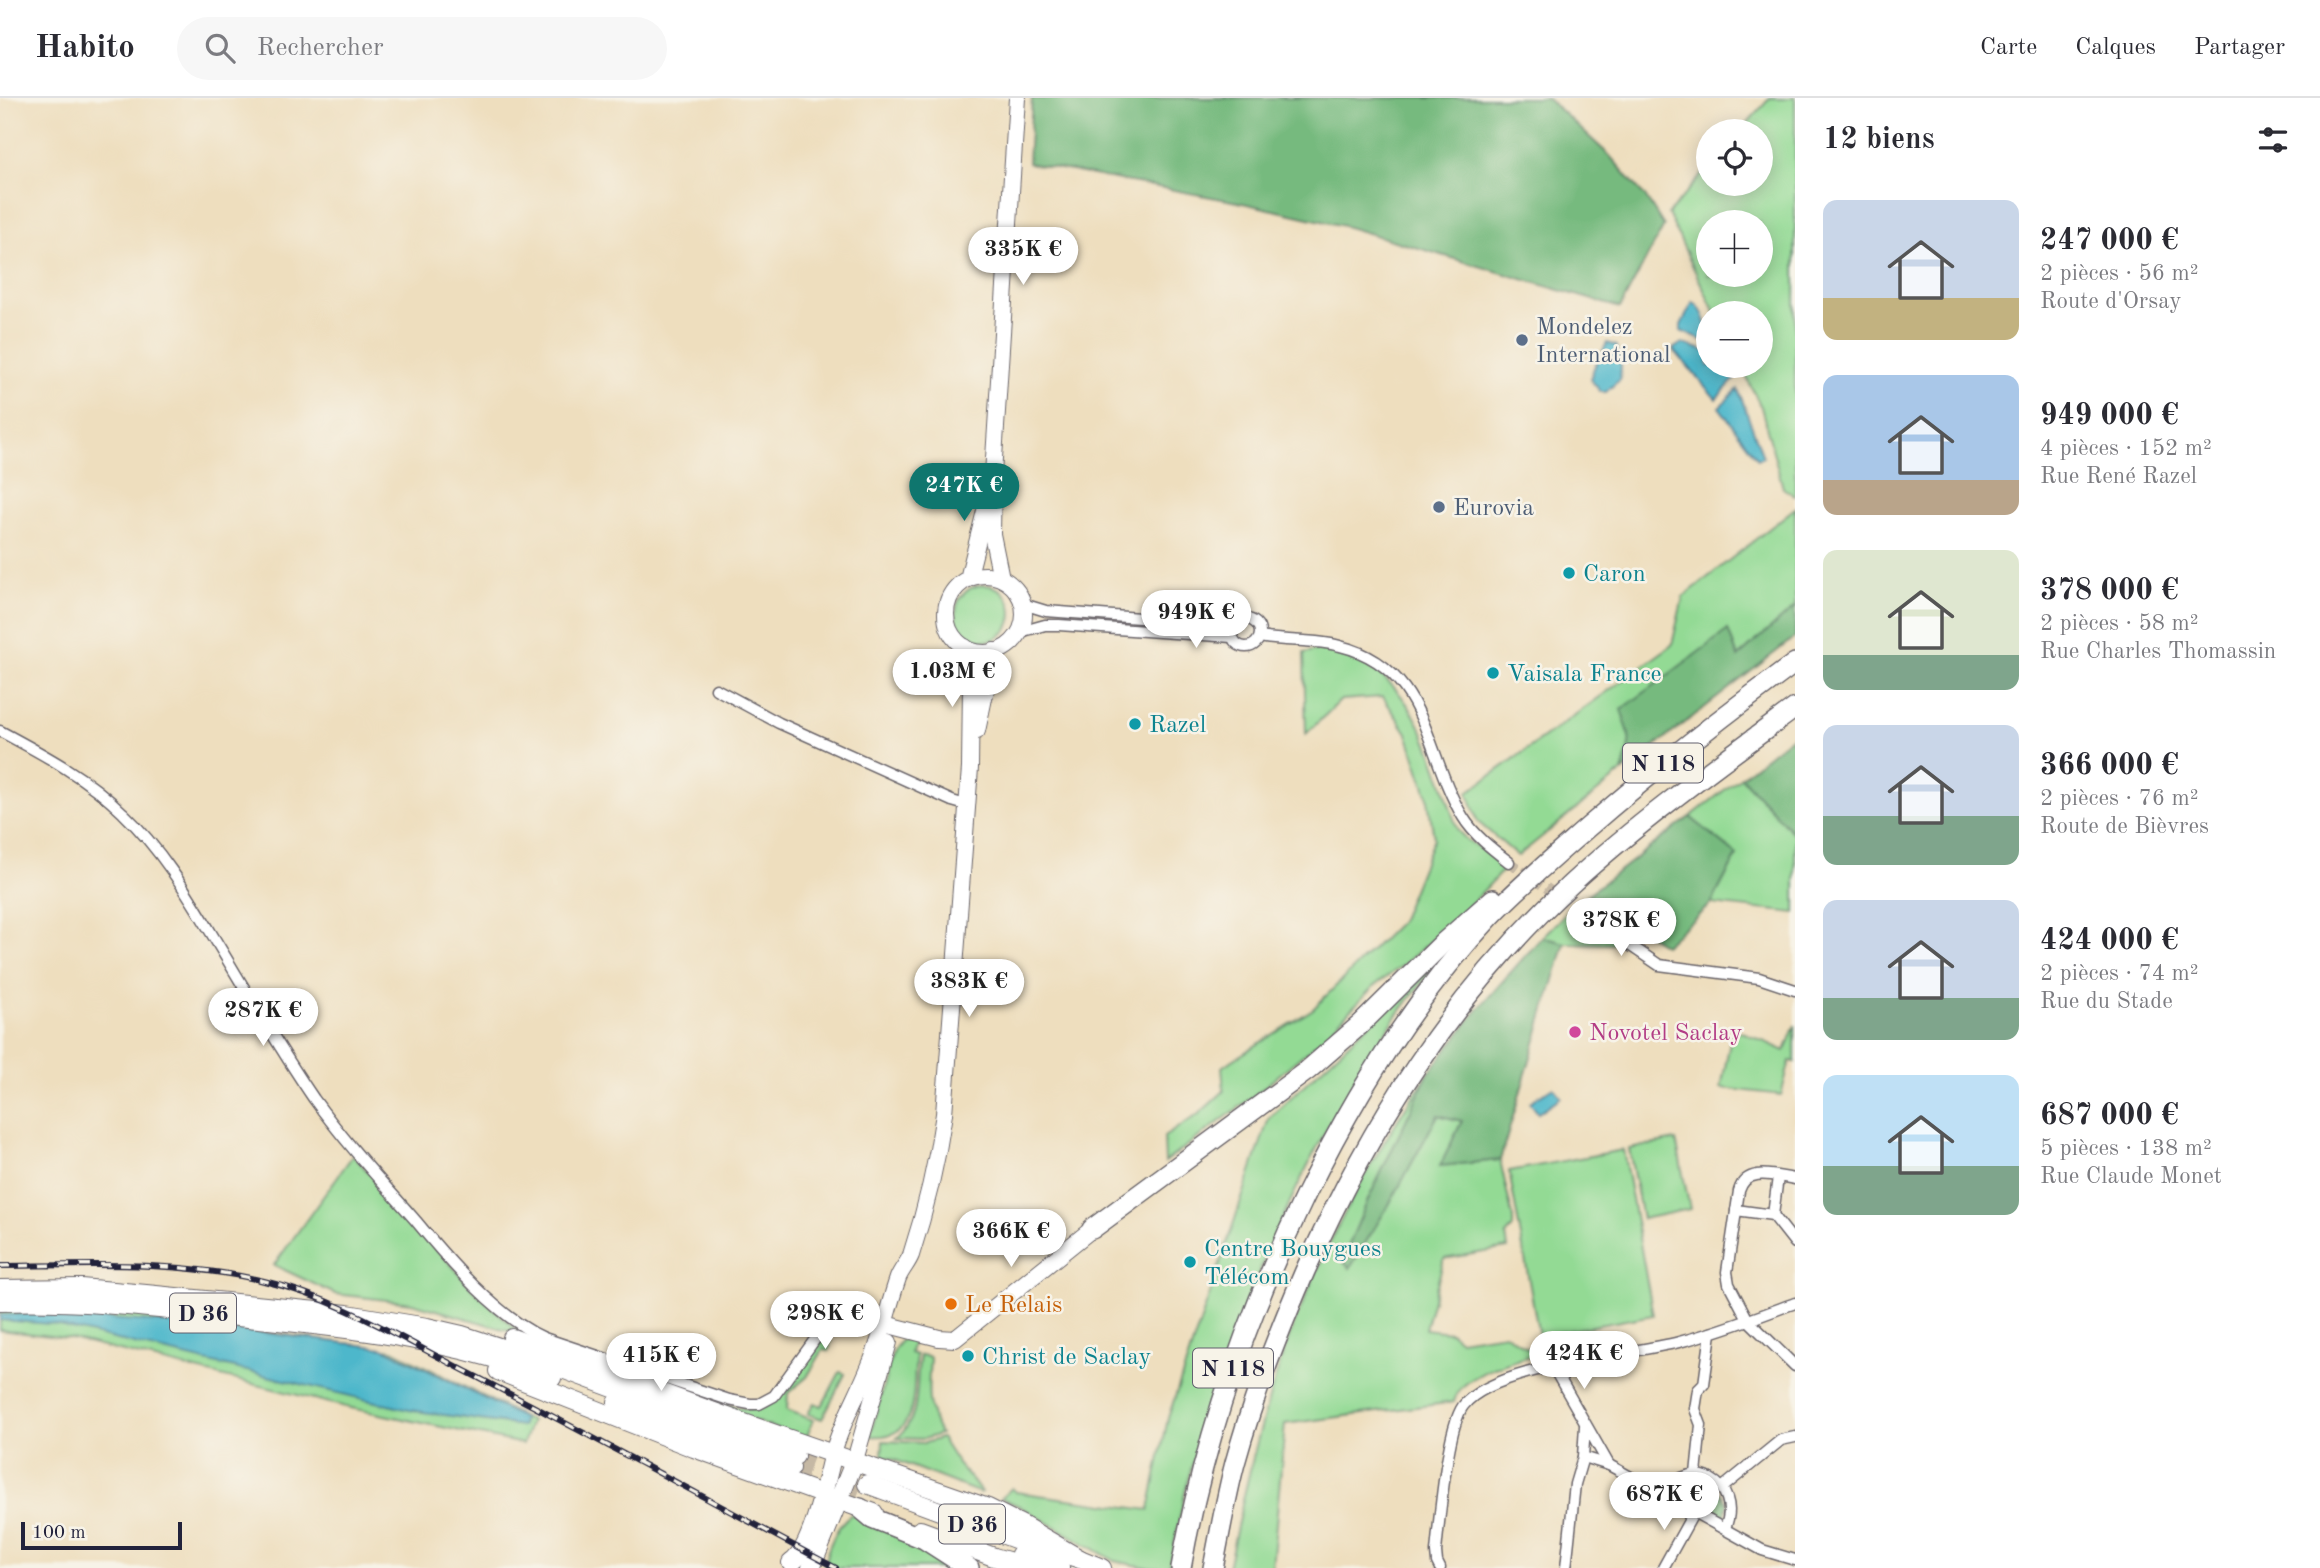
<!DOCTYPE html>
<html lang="fr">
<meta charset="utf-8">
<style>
:root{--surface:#fff;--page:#f7f7f7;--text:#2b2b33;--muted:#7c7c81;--line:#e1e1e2;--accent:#0f766e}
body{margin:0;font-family:"Old Standard TT",serif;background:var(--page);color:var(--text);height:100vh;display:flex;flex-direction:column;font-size:26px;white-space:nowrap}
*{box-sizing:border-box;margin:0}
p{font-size:23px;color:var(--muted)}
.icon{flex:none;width:38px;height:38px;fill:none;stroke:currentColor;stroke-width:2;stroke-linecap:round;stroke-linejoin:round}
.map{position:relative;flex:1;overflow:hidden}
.panel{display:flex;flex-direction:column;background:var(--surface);width:525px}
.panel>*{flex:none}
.tools{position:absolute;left:1696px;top:21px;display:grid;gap:14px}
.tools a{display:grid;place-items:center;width:77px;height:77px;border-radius:50%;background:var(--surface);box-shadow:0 4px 18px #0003;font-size:35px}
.scale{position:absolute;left:21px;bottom:18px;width:161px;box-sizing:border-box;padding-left:7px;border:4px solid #22223b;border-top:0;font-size:19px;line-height:24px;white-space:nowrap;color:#22223b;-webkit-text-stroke:5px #f7f3e8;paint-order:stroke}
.price{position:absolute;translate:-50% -60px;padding:0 16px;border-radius:24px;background:#fff;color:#222;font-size:23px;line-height:46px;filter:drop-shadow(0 2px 4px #0008)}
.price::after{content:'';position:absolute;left:50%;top:42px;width:21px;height:16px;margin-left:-10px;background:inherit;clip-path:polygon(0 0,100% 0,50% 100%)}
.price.selected{background:var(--accent);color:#fff}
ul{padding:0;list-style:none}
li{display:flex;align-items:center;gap:21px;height:175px;padding:0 28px}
li span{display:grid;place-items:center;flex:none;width:196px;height:140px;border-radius:14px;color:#555}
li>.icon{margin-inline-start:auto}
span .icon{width:84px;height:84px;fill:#fffc;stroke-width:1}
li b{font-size:30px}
h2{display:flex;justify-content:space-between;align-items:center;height:84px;padding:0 28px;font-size:30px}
header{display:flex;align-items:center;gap:42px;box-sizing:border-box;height:98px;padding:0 35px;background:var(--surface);border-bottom:2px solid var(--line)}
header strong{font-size:33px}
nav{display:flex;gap:38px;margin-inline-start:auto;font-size:24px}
.search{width:490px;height:63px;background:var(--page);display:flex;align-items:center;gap:18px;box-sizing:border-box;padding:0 24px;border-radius:38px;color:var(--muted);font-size:26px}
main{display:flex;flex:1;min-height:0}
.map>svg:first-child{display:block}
.green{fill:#93da94;stroke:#5a7e68;stroke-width:2;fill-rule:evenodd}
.forest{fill:#76ba7e;stroke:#4c6e5c;stroke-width:2}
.water{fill:#4eb7cb;stroke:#386c83;stroke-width:2}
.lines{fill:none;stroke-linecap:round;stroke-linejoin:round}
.minor-tunnel{stroke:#c5b8a4;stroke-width:10;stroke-dasharray:10 5;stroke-linecap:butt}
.primary-tunnel{stroke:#c5b8a4;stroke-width:18;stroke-dasharray:18 9;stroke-linecap:butt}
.minor-casing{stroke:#696469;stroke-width:13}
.secondary-casing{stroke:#696469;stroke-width:18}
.primary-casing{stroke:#696469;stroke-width:20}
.trunk-casing{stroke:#696469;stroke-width:22}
.minor{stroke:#fff;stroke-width:10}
.secondary{stroke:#fff;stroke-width:16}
.primary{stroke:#fff;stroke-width:18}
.trunk{stroke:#fff;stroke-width:19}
.rail-casing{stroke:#22223b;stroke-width:6}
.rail{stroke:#f7f3e8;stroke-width:3.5;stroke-dasharray:10;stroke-linecap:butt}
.service-dot{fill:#5c6f8a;stroke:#f7f3e8;stroke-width:2.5}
.culture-dot{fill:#0f9aa8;stroke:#f7f3e8;stroke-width:2.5}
.hotel-dot{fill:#d1479c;stroke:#f7f3e8;stroke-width:2.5}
.food-dot{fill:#e8710a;stroke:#f7f3e8;stroke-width:2.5}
.labels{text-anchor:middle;stroke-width:5;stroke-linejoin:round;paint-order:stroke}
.shield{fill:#f7f3e8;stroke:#62616f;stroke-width:2}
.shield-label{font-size:23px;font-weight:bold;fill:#22223b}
.service-label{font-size:24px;fill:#4e5e75;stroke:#f7f3e8;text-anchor:start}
.culture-label{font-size:24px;fill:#0d838f;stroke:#f7f3e8;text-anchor:start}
.hotel-label{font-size:24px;fill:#b23c85;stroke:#f7f3e8;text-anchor:start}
.food-label{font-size:24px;fill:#c56008;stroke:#f7f3e8;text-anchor:start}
</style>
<header>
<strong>Habito</strong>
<div class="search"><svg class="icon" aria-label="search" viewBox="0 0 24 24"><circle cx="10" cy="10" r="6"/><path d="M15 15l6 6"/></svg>Rechercher</div>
<nav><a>Carte</a><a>Calques</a><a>Partager</a></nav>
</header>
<main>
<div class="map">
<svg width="1795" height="1470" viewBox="0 0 1795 1470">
<rect width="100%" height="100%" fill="#f7f3e8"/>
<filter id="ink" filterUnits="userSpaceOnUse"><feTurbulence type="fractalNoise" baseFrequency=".0143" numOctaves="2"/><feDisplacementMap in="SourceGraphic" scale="14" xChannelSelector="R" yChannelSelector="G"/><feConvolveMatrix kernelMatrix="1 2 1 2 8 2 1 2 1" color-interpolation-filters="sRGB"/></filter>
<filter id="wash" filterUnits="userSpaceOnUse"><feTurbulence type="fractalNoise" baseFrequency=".00686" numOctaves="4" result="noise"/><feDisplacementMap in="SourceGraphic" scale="28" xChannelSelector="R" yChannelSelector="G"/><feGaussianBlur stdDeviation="1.57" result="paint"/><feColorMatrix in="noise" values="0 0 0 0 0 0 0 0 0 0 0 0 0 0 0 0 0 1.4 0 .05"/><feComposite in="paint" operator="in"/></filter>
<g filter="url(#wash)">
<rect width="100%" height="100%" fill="#eedebe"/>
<g class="green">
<path d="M1770,0H1795V398L1783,390L1761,309L1741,268H1760V215H1715L1668,116L1708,70V86H1760V33H1740ZM1708,124H1760V177H1708Z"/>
<polygon points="1795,410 1795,510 1738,559 1728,532 1630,636 1631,649 1622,674 1518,758 1478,724 1468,694 1672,547 1683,499"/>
<circle cx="984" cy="515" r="28"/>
<path d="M1317,552C1327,554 1339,555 1349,559C1420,584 1436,671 1458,733L1467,742L1507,768L1455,823L1403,867L1373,889L1322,941L1249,1002L1165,1064L1164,1039L1200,1015L1224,993L1222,969L1313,911L1400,824L1434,740L1427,696L1407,635L1383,599L1341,602L1306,636L1304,555Z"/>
<polygon points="1741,679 1795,737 1795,815 1711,806 1737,757 1690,719"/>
<polygon points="1570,811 1624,846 1565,845 1542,839"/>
<path d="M1439,860V863C1335,988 1258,1157 1210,1311C1203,1334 1194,1358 1188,1382C1181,1411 1176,1441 1169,1470H1150L1115,1463L1019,1408L1001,1400L1012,1390L1016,1394L1149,1412L1168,1320L1269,1020Z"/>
<polygon points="1795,927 1795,964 1790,963 1781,997 1721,990 1732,933 1743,934 1785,953"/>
<path d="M1428,976L1342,1163L1350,1170L1438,1017L1462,1023L1441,1067L1500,1062L1513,1121V1129L1506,1137L1508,1150L1444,1161L1425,1231L1450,1234L1460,1242L1504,1235L1530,1252L1532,1257C1509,1265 1459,1277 1454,1304L1285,1326L1272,1470H1228C1246,1386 1265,1299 1297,1219C1332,1133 1376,1051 1428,976Z"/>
<polygon points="1676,1042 1690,1111 1642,1121 1629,1051"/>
<polygon points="1623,1052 1653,1217 1539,1238 1509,1073"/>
<polygon points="353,1057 473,1191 521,1236 412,1205 335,1196 274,1167"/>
<polygon points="47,1210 208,1222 267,1234 393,1252 531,1323 523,1346 346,1309 67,1240 0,1232 0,1211"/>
<path d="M831,1228L833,1229L829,1253L823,1252L807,1279L788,1295L787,1312L813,1322L806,1341L685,1299L687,1291C715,1301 749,1323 775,1302Z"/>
<path d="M901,1242H913L910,1255L916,1257C912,1292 921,1343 870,1338L893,1253Z"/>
<path d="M920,1257L928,1258L930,1260C928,1292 925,1306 940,1336L924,1341L897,1340C923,1317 914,1288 920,1257Z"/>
<polygon points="840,1274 845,1276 822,1321 808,1316 814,1305 822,1308"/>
<polygon points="941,1340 957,1365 982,1394 980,1395 882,1357 883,1343 925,1345"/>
<polygon points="1694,1381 1692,1407 1667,1395 1676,1385"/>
<polygon points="1720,1395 1727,1406 1723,1425 1698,1413"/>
<path d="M853,1416L910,1439L957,1470H825C824,1456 839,1421 853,1416Z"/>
</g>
<g class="forest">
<polygon points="1032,0 1547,0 1609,57 1645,98 1664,128 1620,210 1344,128 1238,104 1028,65"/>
<path d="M1795,509V539L1622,674C1631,643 1633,643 1621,612L1728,532L1738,559Z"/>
<polygon points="1795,636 1795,737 1741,679"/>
<polygon points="1690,719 1737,757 1711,806 1664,847 1587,797"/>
<polygon points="1542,839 1565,845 1500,1062 1440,1068 1462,1023 1438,1017 1393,1100 1350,1170 1342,1163 1368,1102 1428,976 1479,910"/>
</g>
<g class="water">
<path d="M1693,204C1706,214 1708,229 1708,245L1681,233V227Z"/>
<polygon points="1607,245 1617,248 1621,269 1620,281 1606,294 1601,294 1590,281 1594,270"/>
<polygon points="1682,245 1708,254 1708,268 1725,268 1735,281 1716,301 1673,251"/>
<polygon points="1738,291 1763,359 1758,361 1719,309"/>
<polygon points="1553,989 1561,999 1538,1015 1530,1004"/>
<polygon points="34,1216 154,1224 265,1235 384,1250 523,1320 522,1328 409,1312 51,1226 0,1222 0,1217"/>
</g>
</g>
<g filter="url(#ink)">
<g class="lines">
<polyline class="minor-tunnel" points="1509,764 1578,812"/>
<g class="primary-tunnel">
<polyline points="795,1358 841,1376"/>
<polyline points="791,1370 863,1397"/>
</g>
<defs>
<g id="minor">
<polyline points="1023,506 1046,513 1234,527"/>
<circle cx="1246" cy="535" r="14"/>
<polyline points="1020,534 1045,527 1059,527 1232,539"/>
<path d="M1260,539C1286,544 1315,541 1340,548C1429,570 1424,655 1463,719C1474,737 1492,751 1509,764"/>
<polyline points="716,591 779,625 952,703 966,707"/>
<path d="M0,633C43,656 88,680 123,715C162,752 189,798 216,843C248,896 279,950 314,1001C345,1044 381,1083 416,1123C449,1163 497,1219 544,1240L729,1302L750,1306H759L774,1298L826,1226L840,1215L885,1226"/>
<polyline points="1578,812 1659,867 1759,880 1795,892"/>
<path d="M1795,1081C1775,1078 1746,1068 1739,1093L1727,1174L1729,1186L1748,1222L1795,1268"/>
<polyline points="1736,1112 1773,1117 1778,1079"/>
<polyline points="1773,1117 1795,1145"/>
<polyline points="1555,1267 1556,1274 1609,1367"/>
<polyline points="1585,1328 1583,1359 1609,1367 1762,1452 1795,1462"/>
<polyline points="1696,1376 1701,1327 1695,1311 1698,1292 1704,1286 1711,1235"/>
<polyline points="1722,1390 1781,1342 1795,1339"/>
<path d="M1662,1397C1689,1355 1744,1386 1725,1430"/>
<path d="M1440,1470L1437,1464L1436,1454C1439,1424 1447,1330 1463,1308C1493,1268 1629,1257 1679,1244C1719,1234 1757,1219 1795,1205"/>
<polyline points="1566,1470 1575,1386 1583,1359"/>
<polyline points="1663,1470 1694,1414"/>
</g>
<g id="secondary">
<circle cx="985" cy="516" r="39"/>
<polyline points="1001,480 992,436 993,376 1017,0"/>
<polyline points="968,481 985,413"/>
<polyline points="977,633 994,553"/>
<polyline points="885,1226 939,1240 955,1241 1092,1131"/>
<path d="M833,1355C842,1323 858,1297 870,1267C882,1239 888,1209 898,1180C901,1172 908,1165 911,1157C926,1111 937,1064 944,1016L970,670L971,585L970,568L965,549"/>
<polyline points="855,1362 889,1244"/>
</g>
<g id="primary">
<polyline points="0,1191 81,1190 146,1196 347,1216 427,1229 462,1237 530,1259 795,1358"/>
<path d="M0,1204C77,1201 152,1210 228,1218C339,1229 447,1239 552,1280"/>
<polyline points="512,1240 744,1325 988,1410 1022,1427 1080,1461"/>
<polyline points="498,1273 694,1350 874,1415"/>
<polyline points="617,1305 791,1370"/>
<polyline points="867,1386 1023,1444 1080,1461 1102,1470"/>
<polyline points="920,1432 994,1459 1033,1470"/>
<polyline points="1020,1456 1060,1470"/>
<path d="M791,1465C813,1451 826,1382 833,1355"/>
<polyline points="811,1470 855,1362"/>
</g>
<g id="trunk">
<polyline points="1092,1131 1308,972 1361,926 1443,845 1493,801"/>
<polyline points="860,1410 872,1420 924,1441 969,1470"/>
<path d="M1181,1470C1204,1339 1248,1215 1306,1096C1355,996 1414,900 1491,818C1521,787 1554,759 1587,730C1654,672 1723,618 1795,565"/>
<path d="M1213,1470C1220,1435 1226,1399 1235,1365C1253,1299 1278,1235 1305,1173C1370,1027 1453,895 1571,786C1641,722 1719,666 1795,610"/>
</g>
</defs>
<use href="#minor" class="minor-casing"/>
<use href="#secondary" class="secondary-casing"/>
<use href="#primary" class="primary-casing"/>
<use href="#trunk" class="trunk-casing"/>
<use href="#minor" class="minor"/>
<use href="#secondary" class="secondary"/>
<use href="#primary" class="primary"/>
<use href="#trunk" class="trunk"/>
<defs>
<path id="rail" d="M0,1168C88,1167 177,1162 264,1183C337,1200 404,1242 471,1276C594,1339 714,1405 836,1470"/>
</defs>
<use href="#rail" class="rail-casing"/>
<use href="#rail" class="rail"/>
</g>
</g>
<g class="service-dot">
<circle cx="1522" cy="242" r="7"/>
<circle cx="1439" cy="409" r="7"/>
</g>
<g class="culture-dot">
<circle cx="1569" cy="475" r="7"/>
<circle cx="1493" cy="575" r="7"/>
<circle cx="1135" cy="626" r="7"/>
<circle cx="1190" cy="1164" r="7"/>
<circle cx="968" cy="1258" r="7"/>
</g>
<circle class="hotel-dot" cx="1575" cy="934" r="7"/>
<circle class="food-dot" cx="951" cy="1206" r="7"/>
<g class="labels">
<g class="shield">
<rect x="1623" y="645.5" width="80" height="39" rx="5"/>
<rect x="170" y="1195.5" width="66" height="39" rx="5"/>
<rect x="1193" y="1250.5" width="80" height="39" rx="5"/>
<rect x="939" y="1406.5" width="66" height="39" rx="5"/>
</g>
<g class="shield-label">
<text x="1663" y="673">N 118</text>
<text x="203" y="1223">D 36</text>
<text x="1233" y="1278">N 118</text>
<text x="972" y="1434">D 36</text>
</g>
<g class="service-label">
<text x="1536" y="236">Mondelez<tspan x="1536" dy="28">International</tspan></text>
<text x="1453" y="417">Eurovia</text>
</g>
<g class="culture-label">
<text x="1583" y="483">Caron</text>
<text x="1507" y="583">Vaisala France</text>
<text x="1149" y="634">Razel</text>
<text x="1204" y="1158">Centre Bouygues<tspan x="1204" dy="28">Télécom</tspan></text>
<text x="982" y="1266">Christ de Saclay</text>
</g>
<g class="hotel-label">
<text x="1589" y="942">Novotel Saclay</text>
</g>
<g class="food-label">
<text x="965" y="1214">Le Relais</text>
</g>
</g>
</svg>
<div class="tools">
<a><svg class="icon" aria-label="locate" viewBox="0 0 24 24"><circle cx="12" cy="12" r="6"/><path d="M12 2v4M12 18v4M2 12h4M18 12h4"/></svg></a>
<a>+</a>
<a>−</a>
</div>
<div class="scale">100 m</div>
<b class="price" style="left:1023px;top:189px">335K €</b>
<b class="price selected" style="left:964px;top:425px">247K €</b>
<b class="price" style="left:1196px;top:552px">949K €</b>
<b class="price" style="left:952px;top:611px">1.03M €</b>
<b class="price" style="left:1621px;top:860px">378K €</b>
<b class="price" style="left:969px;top:921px">383K €</b>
<b class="price" style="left:263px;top:950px">287K €</b>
<b class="price" style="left:1011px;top:1171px">366K €</b>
<b class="price" style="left:825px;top:1253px">298K €</b>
<b class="price" style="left:1584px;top:1293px">424K €</b>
<b class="price" style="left:661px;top:1295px">415K €</b>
<b class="price" style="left:1664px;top:1434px">687K €</b>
</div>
<section class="panel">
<h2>12 biens<svg class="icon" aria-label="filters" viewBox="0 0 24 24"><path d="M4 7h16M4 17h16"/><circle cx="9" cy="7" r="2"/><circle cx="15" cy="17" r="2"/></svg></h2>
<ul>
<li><span style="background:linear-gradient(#c9d6e8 70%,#c2b280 0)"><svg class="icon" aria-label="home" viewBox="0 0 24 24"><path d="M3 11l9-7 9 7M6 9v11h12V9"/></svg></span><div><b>247 000 €</b><p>2 pièces · 56 m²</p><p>Route d'Orsay</p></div></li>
<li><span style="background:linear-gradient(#a9c7e8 75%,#b9a48a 0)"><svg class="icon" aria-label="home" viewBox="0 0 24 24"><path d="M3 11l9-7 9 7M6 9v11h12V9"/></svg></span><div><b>949 000 €</b><p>4 pièces · 152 m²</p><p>Rue René Razel</p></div></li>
<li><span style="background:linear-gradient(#dfe7d0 75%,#7fa58c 0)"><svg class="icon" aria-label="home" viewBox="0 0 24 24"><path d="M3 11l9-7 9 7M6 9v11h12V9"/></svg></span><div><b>378 000 €</b><p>2 pièces · 58 m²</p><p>Rue Charles Thomassin</p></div></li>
<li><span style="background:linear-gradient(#c9d6e8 65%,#7fa58c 0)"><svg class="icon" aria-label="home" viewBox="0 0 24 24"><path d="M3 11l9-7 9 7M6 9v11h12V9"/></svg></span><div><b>366 000 €</b><p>2 pièces · 76 m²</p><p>Route de Bièvres</p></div></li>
<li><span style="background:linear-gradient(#c9d6e8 70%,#7fa58c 0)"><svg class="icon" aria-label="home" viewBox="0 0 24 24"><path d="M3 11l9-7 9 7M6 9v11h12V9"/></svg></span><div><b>424 000 €</b><p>2 pièces · 74 m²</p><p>Rue du Stade</p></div></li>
<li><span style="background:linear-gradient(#bfe0f5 65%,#7fa58c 0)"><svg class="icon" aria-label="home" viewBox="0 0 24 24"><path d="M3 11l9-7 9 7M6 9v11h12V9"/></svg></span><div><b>687 000 €</b><p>5 pièces · 138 m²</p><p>Rue Claude Monet</p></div></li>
</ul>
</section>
</main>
